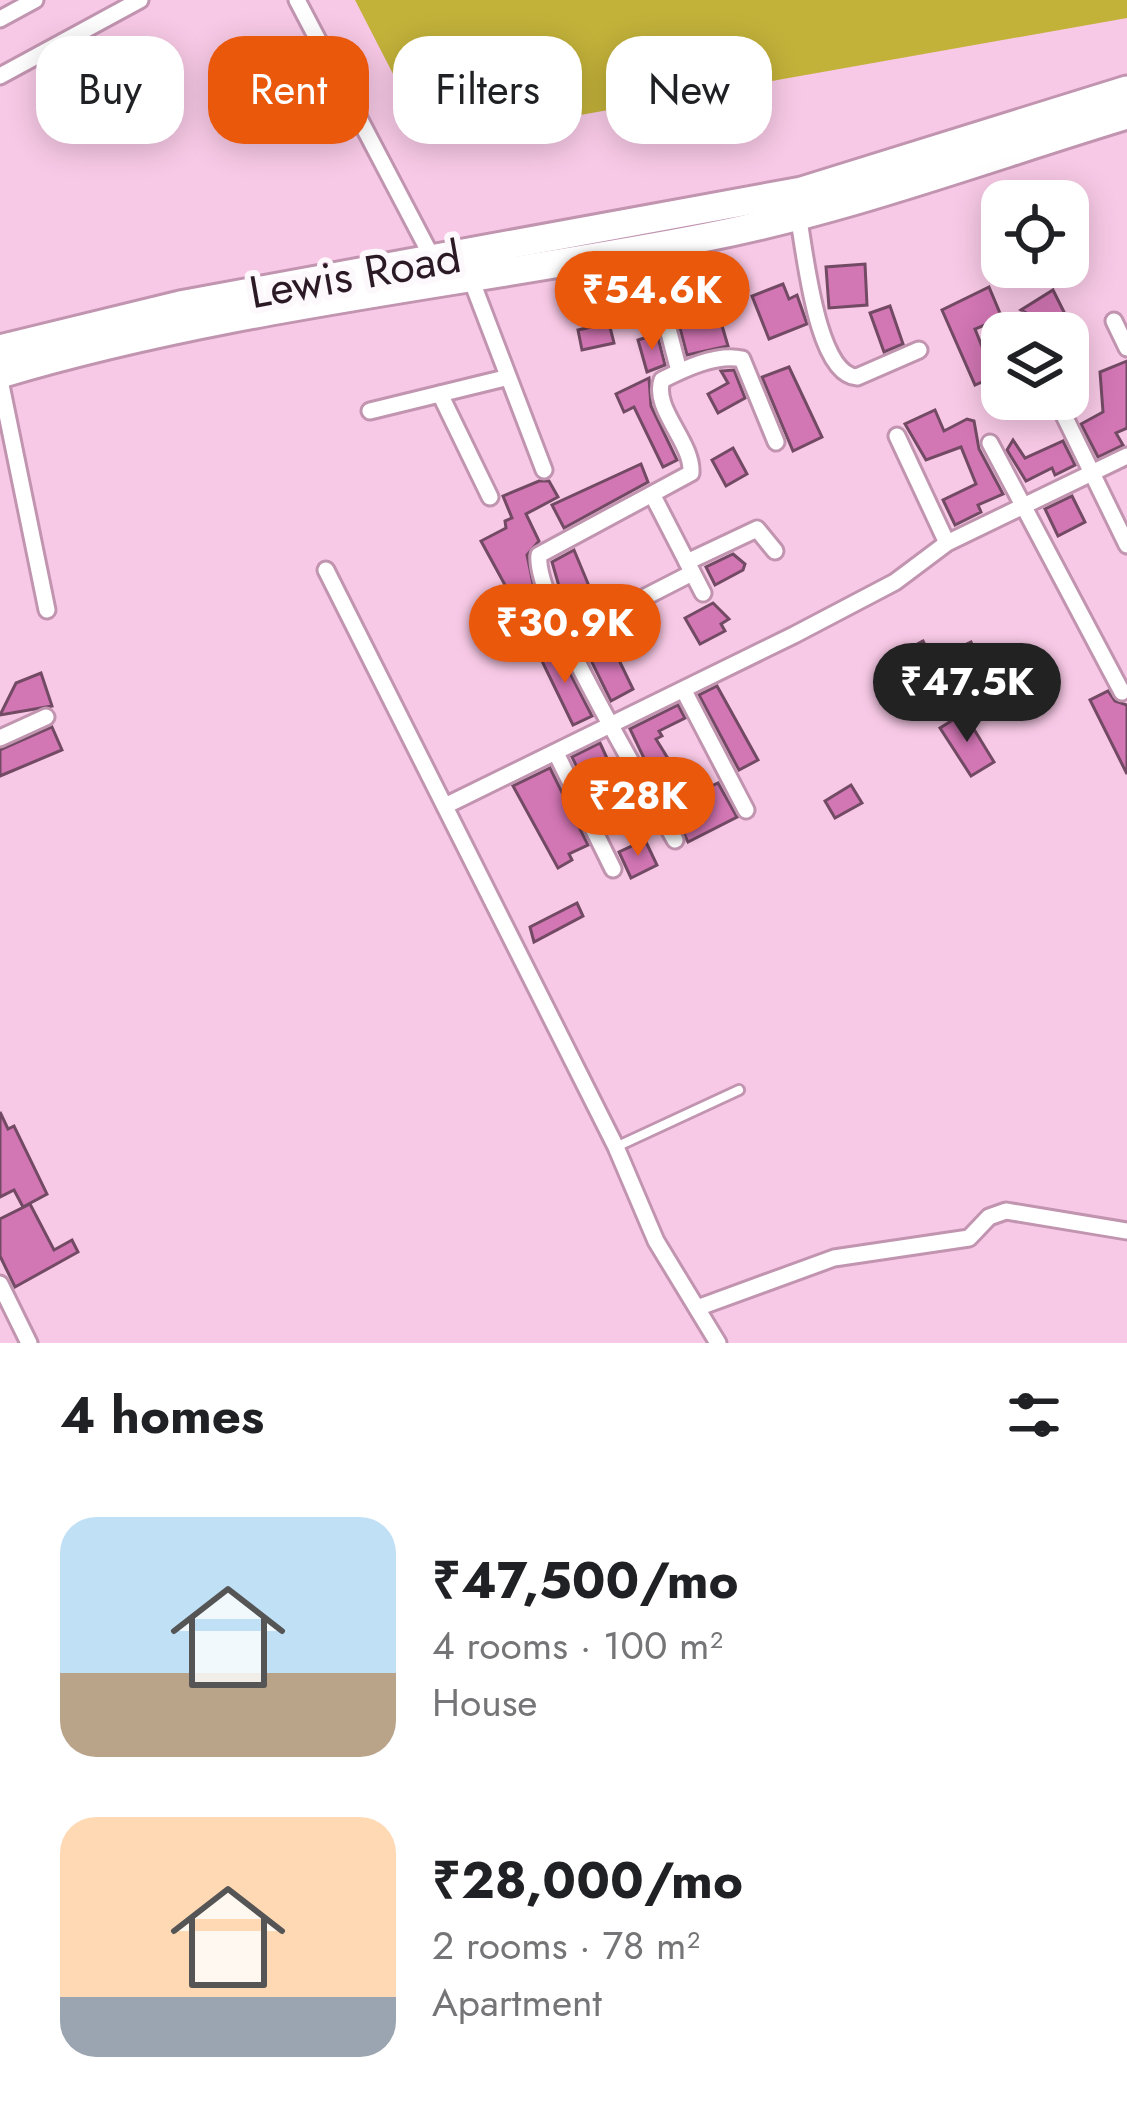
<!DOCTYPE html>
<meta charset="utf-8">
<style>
:root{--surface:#fff;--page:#f2f2f2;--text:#202124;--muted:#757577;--accent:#ea580c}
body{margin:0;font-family:Jost,sans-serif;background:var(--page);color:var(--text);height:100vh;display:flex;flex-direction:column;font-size:45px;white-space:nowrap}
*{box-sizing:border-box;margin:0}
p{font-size:39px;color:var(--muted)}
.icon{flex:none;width:66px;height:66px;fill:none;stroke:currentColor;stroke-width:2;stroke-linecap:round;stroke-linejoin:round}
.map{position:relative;height:1343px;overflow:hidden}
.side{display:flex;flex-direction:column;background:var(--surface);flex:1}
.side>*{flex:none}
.hud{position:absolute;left:36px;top:36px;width:1056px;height:108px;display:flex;gap:24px}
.controls{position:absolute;left:981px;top:180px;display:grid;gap:24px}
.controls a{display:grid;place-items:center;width:108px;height:108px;border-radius:24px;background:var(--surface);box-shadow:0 6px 30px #0003;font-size:60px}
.price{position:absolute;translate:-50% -102px;padding:0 27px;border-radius:42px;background:var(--accent);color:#fff;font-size:39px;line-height:78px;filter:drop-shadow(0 3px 6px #0008)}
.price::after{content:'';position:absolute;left:50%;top:72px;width:36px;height:27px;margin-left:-18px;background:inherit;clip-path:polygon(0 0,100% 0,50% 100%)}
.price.active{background:#222;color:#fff}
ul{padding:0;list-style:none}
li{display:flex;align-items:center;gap:36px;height:300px;padding:0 60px}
li span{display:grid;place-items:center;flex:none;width:336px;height:240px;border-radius:36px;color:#555}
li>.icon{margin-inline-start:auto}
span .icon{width:144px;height:144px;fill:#fffc;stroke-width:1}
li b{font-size:51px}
h2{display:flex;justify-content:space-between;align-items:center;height:144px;padding:0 60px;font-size:51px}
.pill{padding:0 42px;border-radius:36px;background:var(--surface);box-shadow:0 6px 30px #0003;font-size:42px;line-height:108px}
.pill.active{background:var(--accent);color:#fff}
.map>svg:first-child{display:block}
.water{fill:#c3b23a}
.building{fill:#d276b4;stroke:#724a64;stroke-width:3}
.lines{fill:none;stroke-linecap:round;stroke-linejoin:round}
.lane-casing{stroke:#c194b0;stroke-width:14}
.street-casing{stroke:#c194b0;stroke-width:21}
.highway-casing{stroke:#c194b0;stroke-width:33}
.lane{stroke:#fff;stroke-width:8}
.street{stroke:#fff;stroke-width:15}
.highway{stroke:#fff;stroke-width:27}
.labels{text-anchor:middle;stroke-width:12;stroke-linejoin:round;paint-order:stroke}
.street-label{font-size:45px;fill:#2b1a25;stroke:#fdf8fb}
</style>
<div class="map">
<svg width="1127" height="1343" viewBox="0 0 1127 1343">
<rect width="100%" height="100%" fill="#f8c9e6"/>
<polygon class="water" points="355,0 1127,0 1127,18 428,142"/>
<g class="building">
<polygon points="865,264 867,305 829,308 826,267"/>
<polygon points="783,284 789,299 797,295 807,324 769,339 752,296"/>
<polygon points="989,287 1002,318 975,329 983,349 1002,341 1002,373 975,385 942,310"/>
<polygon points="1053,290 1067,318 1074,333 1040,333 1032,316 1021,310"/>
<polygon points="715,302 728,346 687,355 676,313"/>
<polygon points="890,306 903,344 884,352 870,313"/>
<polygon points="609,323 614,343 582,350 578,330"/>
<polygon points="657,334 665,365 647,372 638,340"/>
<polygon points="1127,361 1127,428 1116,433 1123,445 1098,457 1081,424 1103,412 1100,372"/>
<polygon points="789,367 822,437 793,451 762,377"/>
<polygon points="734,370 745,398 718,413 708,394 728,383 721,371"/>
<polygon points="649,378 651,406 677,460 663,467 634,407 624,412 616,394"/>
<polygon points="935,410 944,431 967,419 974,421 979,449 1003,494 978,505 981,512 955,525 943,500 976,484 961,447 926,460 905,424"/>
<polygon points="1013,440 1025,458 1063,441 1075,465 1055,475 1052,468 1026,481 1007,450"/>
<polygon points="733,448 747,474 726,486 712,460"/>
<polygon points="641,464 648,482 564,528 552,505"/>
<polygon points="539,481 549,481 558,497 526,514 539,541 527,555 536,598 530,586 511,596 481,541 506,528 505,521 512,518 503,496"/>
<polygon points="1072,496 1085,522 1058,536 1045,509"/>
<polygon points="574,550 589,586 563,600 552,562"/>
<polygon points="733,554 745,564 743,570 715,585 706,567"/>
<polygon points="713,603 729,619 721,624 725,631 700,644 685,618"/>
<polygon points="644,611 655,635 616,654 633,689 611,701 575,628 596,618 603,627 612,627"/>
<polygon points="923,641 933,660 971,642 989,681 965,693 950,664 916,682 900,653"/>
<polygon points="556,646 592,716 573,725 539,655"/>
<polygon points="41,673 52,706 0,715 16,683"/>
<polygon points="717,686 758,760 739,770 699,695"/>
<polygon points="1108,691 1115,701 1127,705 1127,774 1090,700"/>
<polygon points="678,705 685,718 659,731 662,736 656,739 672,765 653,777 630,729"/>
<polygon points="964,713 994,762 971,776 940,728"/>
<polygon points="52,727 62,750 0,776 0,750"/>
<polygon points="600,743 617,780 590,794 572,757"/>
<polygon points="550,768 588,845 569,854 572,860 558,868 513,786"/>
<polygon points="718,783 737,817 688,842 670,806"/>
<polygon points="851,785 862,803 835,818 825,801"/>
<polygon points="645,840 657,865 631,878 619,852"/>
<polygon points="577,903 583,916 534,942 530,927"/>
<polygon points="0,1112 8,1129 14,1126 47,1194 23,1207 14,1190 0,1197"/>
<polygon points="30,1204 54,1250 72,1240 78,1252 15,1287 0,1256 0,1219"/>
</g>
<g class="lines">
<defs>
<polyline id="lane" points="616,1147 739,1090"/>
<g id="street">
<polyline points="297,0 434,261"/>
<polyline points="0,19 35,0"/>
<polyline points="0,76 140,0"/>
<path d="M798,215C805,250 816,375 857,377L919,350"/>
<polyline points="647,248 679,371"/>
<polyline points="471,279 544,470"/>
<polyline points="1114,321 1127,348"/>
<polyline points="1022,322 1027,333"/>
<polyline points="0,380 47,610"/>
<polyline points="440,394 490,497"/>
<polyline points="1056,399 1127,545"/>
<polyline points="370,411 505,378"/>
<polyline points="897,436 947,543"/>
<polyline points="990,443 1122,692"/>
<polyline points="653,496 703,593"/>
<polyline points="687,562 757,529 775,551"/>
<polyline points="326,570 616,1147 656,1241 718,1343"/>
<polyline points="608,616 692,573"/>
<polyline points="684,691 746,810"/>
<polyline points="0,738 46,717"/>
<polyline points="556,753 613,869"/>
<polyline points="445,806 794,635 895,582 947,543 1127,456"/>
<path d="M675,840C648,790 533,600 539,555L691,473C693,442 652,409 662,380C684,369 717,353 742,359L776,442"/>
<polyline points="0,1284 29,1343"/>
<polyline points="697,1308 834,1258 969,1238 989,1217 1006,1211 1127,1231"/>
</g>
<g id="highway">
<polyline points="0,349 180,305 802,191 1127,90"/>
<path d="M0,374C231,305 471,283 707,237C850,209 988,157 1127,115"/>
</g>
</defs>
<use href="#lane" class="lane-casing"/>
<use href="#street" class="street-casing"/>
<use href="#highway" class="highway-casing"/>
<use href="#lane" class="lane"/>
<use href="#street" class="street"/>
<use href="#highway" class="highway"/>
</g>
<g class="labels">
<g class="street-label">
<text transform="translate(355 274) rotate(-10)" y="16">Lewis Road</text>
</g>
</g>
</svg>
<div class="controls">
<a><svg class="icon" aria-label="locate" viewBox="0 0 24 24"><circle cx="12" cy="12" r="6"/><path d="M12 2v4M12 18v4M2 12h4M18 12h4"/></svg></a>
<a><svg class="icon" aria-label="layers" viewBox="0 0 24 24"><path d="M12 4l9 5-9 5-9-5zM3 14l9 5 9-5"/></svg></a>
</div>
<b class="price" style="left:652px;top:353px">₹54.6K</b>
<b class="price" style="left:565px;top:686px">₹30.9K</b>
<b class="price active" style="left:967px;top:745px">₹47.5K</b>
<b class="price" style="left:638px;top:859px">₹28K</b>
<div class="hud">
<a class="pill">Buy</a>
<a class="pill active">Rent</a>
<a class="pill">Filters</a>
<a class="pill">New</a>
</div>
</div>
<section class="side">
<h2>4 homes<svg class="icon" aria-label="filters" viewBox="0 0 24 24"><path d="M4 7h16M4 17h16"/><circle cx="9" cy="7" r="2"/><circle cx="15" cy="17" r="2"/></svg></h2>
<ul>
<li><span style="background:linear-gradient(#bfe0f5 65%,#b9a48a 0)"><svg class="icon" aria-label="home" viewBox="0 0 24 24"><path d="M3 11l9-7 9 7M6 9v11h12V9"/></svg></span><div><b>₹47,500/mo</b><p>4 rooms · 100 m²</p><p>House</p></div></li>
<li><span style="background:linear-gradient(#ffd9b3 75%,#9aa5b1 0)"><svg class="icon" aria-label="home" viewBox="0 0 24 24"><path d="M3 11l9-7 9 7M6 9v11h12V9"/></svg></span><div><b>₹28,000/mo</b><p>2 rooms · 78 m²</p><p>Apartment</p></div></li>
</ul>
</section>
